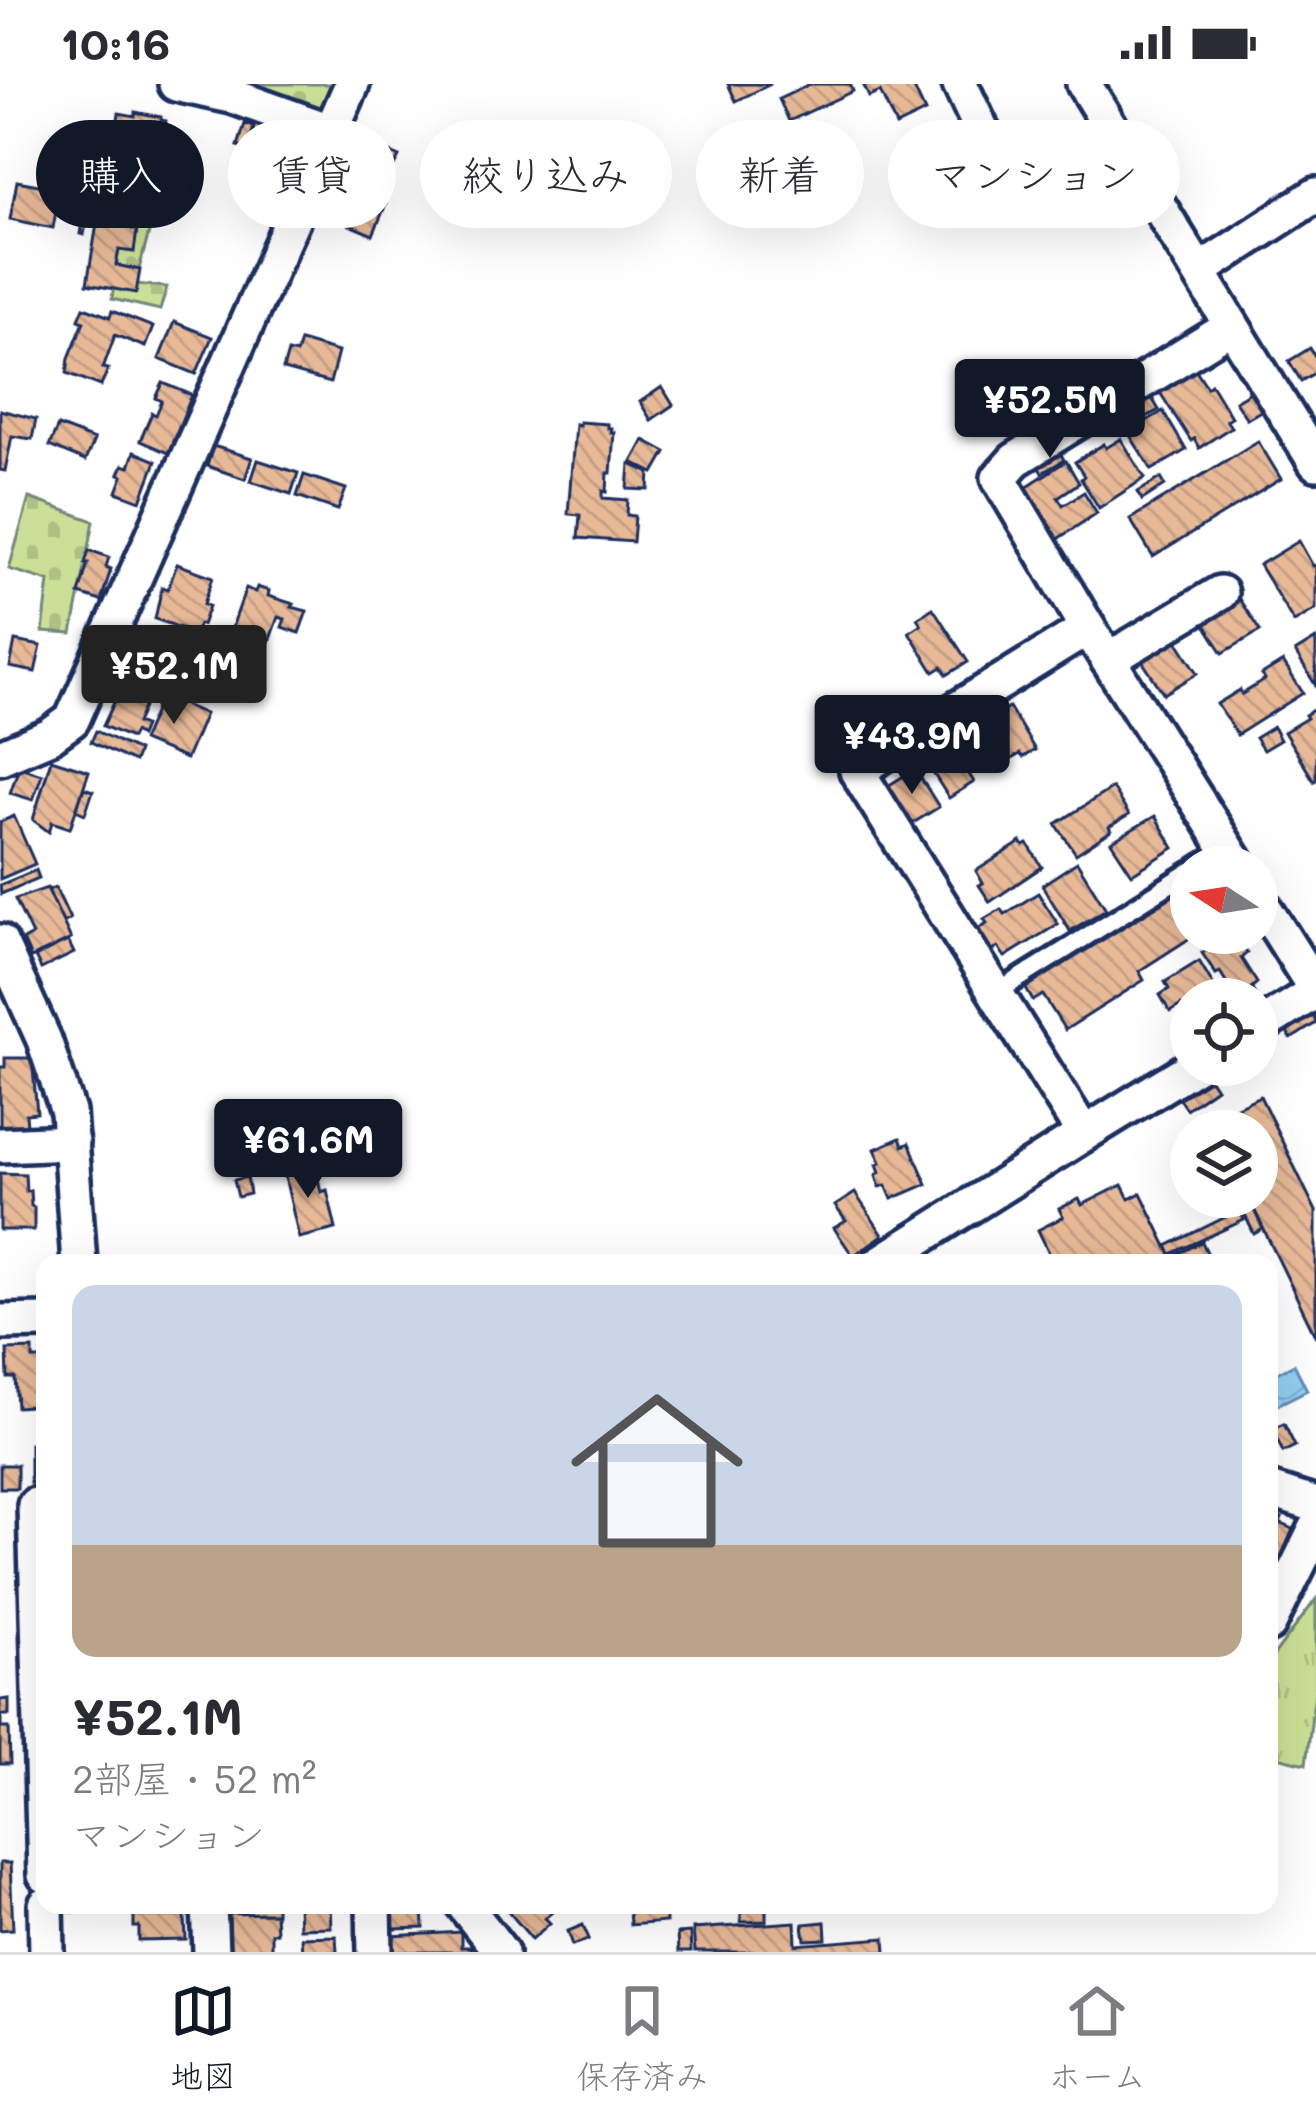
<!DOCTYPE html>
<html lang="ja">
<meta charset="utf-8">
<style>
:root{--surface:#fff;--page:#f7f7f7;--text:#2b2b33;--muted:#7c7c81;--line:#e1e1e2;--accent:#111827}
body{margin:0;font-family:Mali,"Klee One",sans-serif;background:var(--page);color:var(--text);height:100vh;display:flex;flex-direction:column;font-size:45px;white-space:nowrap}
*{box-sizing:border-box;margin:0}
p{font-size:39px;color:var(--muted)}
.icon{flex:none;width:66px;height:66px;fill:none;stroke:currentColor;stroke-width:2;stroke-linecap:round;stroke-linejoin:round}
.map{position:relative;flex:1;overflow:hidden}
.side{position:absolute;left:36px;top:1170px;width:1242px;height:660px;display:flex;flex-direction:column;background:var(--surface);border-radius:24px;box-shadow:0 12px 48px #0002}
.side>*{flex:none}
.hud{position:absolute;left:36px;top:36px;width:1245px;height:108px;display:flex;gap:24px}
.needle{width:78px;rotate:282deg}
.controls{position:absolute;left:1170px;top:762px;display:grid;gap:24px}
.controls a{display:grid;place-items:center;width:108px;height:108px;border-radius:50%;background:var(--surface);box-shadow:0 12px 48px #0002;font-size:60px}
.price{position:absolute;translate:-50% -102px;padding:0 27px;border-radius:12px;background:var(--accent);color:#fff;font-size:39px;line-height:78px;filter:drop-shadow(0 3px 6px #0008)}
.price::after{content:'';position:absolute;left:50%;top:72px;width:36px;height:27px;margin-left:-18px;background:inherit;clip-path:polygon(0 0,100% 0,50% 100%)}
.price.on{background:#222;color:#fff}
ul{padding:0;list-style:none}
li{display:grid;align-content:center;gap:24px;height:636px;padding:0 36px}
li+li{border-top:3px solid var(--line)}
li span{display:grid;place-items:center;height:372px;border-radius:24px;color:#555}
li>.icon{margin-inline-start:auto}
span .icon{width:216px;height:216px;fill:#fffc;stroke-width:1}
li b{font-size:51px}
.pill{padding:0 42px;border-radius:54px;background:var(--surface);box-shadow:0 12px 48px #0002;font-size:42px;line-height:108px}
.pill.on{background:var(--accent);color:#fff}
.status{display:flex;justify-content:space-between;align-items:center;height:84px;padding:0 60px;background:var(--surface);direction:ltr}
.status svg{height:33px;fill:currentColor}
.dock{display:flex;justify-content:space-around;align-items:center;height:168px;border-top:3px solid var(--line);background:var(--surface);font-size:33px;color:var(--muted)}
.dock a{display:grid;justify-items:center;gap:6px}
.dock .on{color:var(--accent)}
.map>svg:first-child{display:block}
.cemetery{fill:url(#cemetery-stones);stroke:#73887a;stroke-width:3}
.park{fill:url(#park-tufts);stroke:#73887a;stroke-width:3}
.water{fill:url(#water-waves);stroke:#638eb7;stroke-width:3}
.building{fill:url(#building-back-hatch);stroke:#1b2f5e;stroke-width:3}
.lines{fill:none;stroke-linecap:round;stroke-linejoin:round}
.service-casing{stroke:#1b2f5e;stroke-width:26}
.minor-casing{stroke:#1b2f5e;stroke-width:42}
.service{stroke:#fff;stroke-width:16}
.minor{stroke:#fff;stroke-width:33}
</style>
<div class="status"><b>10:16</b><svg viewBox="0 0 49 12"><path d="M0 12V9h3v3zM5 12V6h3v6zM10 12V3h3v9zM15 12V0h3v12zM26 1h20v11H26zM47 4h2v5h-2z"/></svg></div>
<div class="map">
<svg width="1316" height="1868" viewBox="0 0 1316 1868">
<defs>
<pattern id="cemetery-stones" width="16" height="16" patternUnits="userSpaceOnUse" patternTransform="scale(3)"><rect width="16" height="16" fill="#cbe096"/><path d="M2 7V4a2 2 0 0 1 4 0v3zM10 15v-3a2 2 0 0 1 4 0v3z" fill="#aec084"/></pattern>
<pattern id="park-tufts" width="24" height="20" patternUnits="userSpaceOnUse" patternTransform="scale(3)"><rect width="24" height="20" fill="#cbe096"/><path d="M3 7l-1-3M5 7V3M7 7l1-3M15 17l-1-3M17 17v-4M19 17l1-3" fill="none" stroke="#aec084"/></pattern>
<pattern id="water-waves" width="16" height="10" patternUnits="userSpaceOnUse" patternTransform="scale(3)"><rect width="16" height="10" fill="#93cef3"/><path d="M0 5q4-4 8 0t8 0" fill="none" stroke="#7eb1d3"/></pattern>
<pattern id="building-back-hatch" width="6" height="6" patternUnits="userSpaceOnUse" patternTransform="scale(3)"><rect width="6" height="6" fill="#e7b997"/><path d="M-1 5l2 2M0 0l6 6M5-1l2 2" fill="none" stroke="#c69f85"/></pattern>
</defs>
<rect width="100%" height="100%" fill="#fff"/>
<filter id="ink" filterUnits="userSpaceOnUse"><feTurbulence type="fractalNoise" baseFrequency=".00833" numOctaves="2"/><feDisplacementMap in="SourceGraphic" scale="24" xChannelSelector="R" yChannelSelector="G"/><feConvolveMatrix kernelMatrix="1 2 1 2 8 2 1 2 1" color-interpolation-filters="sRGB"/></filter>
<g filter="url(#ink)">
<g class="cemetery">
<polygon points="233,0 341,0 320,32"/>
<polygon points="122,141 151,141 135,200 167,203 160,226 112,215"/>
<polygon points="29,414 94,437 72,550 43,548 49,497 9,485"/>
</g>
<polygon class="park" points="1316,1515 1316,1600 1306,1680 1269,1671 1269,1578"/>
<polygon class="water" points="1294,1280 1307,1306 1269,1325 1269,1293"/>
<g class="building">
<polygon points="728,0 771,0 736,17"/>
<polygon points="811,0 850,0 853,7 789,37 779,15"/>
<polygon points="863,0 912,0 925,28 896,42 880,8 869,13"/>
<polygon points="135,28 161,33 161,36 166,37 160,74 155,73 151,124 136,126 133,146 137,146 134,168 119,166 116,181 140,186 136,209 87,200 99,128 112,130 114,121 104,119 119,29 135,32"/>
<polygon points="245,40 254,43 247,65 238,62"/>
<polygon points="255,41 303,57 296,77 300,79 296,93 291,91 289,95 242,79"/>
<polygon points="1080,48 1088,60 1079,65 1092,84 1061,104 1070,117 1045,133 1019,92 1032,84 1025,73 1033,68 1030,63 1038,58 1041,62 1050,55 1056,63"/>
<polygon points="357,52 399,73 380,108 363,100 365,97 341,85 345,79 339,76 346,59 352,62"/>
<polygon points="79,86 95,89 84,151 80,150 89,102 77,100"/>
<polygon points="17,97 60,105 53,144 10,135"/>
<polygon points="338,99 386,120 373,151 318,128 328,105 334,107"/>
<polygon points="84,223 110,233 112,227 153,243 145,263 115,251 103,284 108,285 101,302 67,289 69,274 84,237 79,235"/>
<polygon points="174,238 212,253 196,290 159,275"/>
<polygon points="300,257 338,268 330,299 283,286 288,268 296,270"/>
<polygon points="1310,264 1316,274 1316,288 1301,297 1289,277"/>
<polygon points="1196,286 1207,303 1211,300 1231,333 1226,336 1231,343 1199,364 1194,355 1191,357 1159,307"/>
<polygon points="163,299 192,311 168,369 140,357 152,329 156,331 162,317 156,314"/>
<polygon points="662,303 673,321 651,336 640,318"/>
<polygon points="1252,307 1264,325 1247,335 1235,317"/>
<polygon points="1150,311 1159,326 1146,333 1137,319"/>
<polygon points="0,326 36,335 32,355 12,352 5,387 0,386"/>
<polygon points="1163,327 1186,366 1152,386 1131,353 1137,348 1135,344"/>
<polygon points="579,338 607,340 607,344 611,344 610,348 614,348 611,389 608,389 607,408 603,407 603,414 628,416 627,431 635,432 633,458 578,454 580,431 568,430 575,340 579,341"/>
<polygon points="58,342 94,356 85,377 49,362"/>
<polygon points="1121,355 1145,394 1099,424 1081,395 1084,392 1075,378 1104,360 1106,364"/>
<polygon points="644,356 666,368 654,389 632,378"/>
<polygon points="1258,357 1281,395 1153,473 1130,435"/>
<polygon points="213,362 252,374 245,395 207,382"/>
<polygon points="1058,365 1064,376 1042,389 1036,379"/>
<polygon points="134,368 156,377 141,417 117,408 123,392 119,390 123,381 129,383"/>
<polygon points="258,376 298,389 291,410 251,397"/>
<polygon points="1066,377 1079,399 1058,413 1063,421 1084,408 1097,429 1056,456 1023,405"/>
<polygon points="630,380 650,389 649,406 628,405"/>
<polygon points="304,391 346,405 338,426 297,412"/>
<polygon points="1161,394 1165,401 1142,416 1138,408"/>
<polygon points="1299,457 1313,482 1316,481 1316,525 1294,538 1259,481"/>
<polygon points="89,466 109,473 106,483 111,485 101,517 79,510 88,479 85,479"/>
<polygon points="177,480 213,493 204,520 209,522 202,541 199,540 195,549 155,535 162,503 168,505"/>
<polygon points="257,503 269,507 268,512 294,520 292,523 307,527 299,549 282,543 285,535 278,533 250,610 213,597 246,504 255,508"/>
<polygon points="1237,512 1260,547 1223,569 1202,536"/>
<polygon points="933,524 968,578 947,591 942,583 934,588 909,548 921,540 917,534"/>
<polygon points="1176,555 1198,589 1164,610 1142,577"/>
<polygon points="1316,555 1316,602 1295,568"/>
<polygon points="15,557 41,562 35,588 10,583"/>
<polygon points="1283,578 1303,609 1237,651 1217,620 1240,606 1242,610 1265,596 1262,591"/>
<polygon points="127,591 153,603 137,639 144,642 140,652 134,648 131,654 103,642"/>
<polygon points="162,611 205,630 186,675 142,657"/>
<polygon points="881,622 895,646 860,667 849,648 853,639"/>
<polygon points="1009,623 1035,666 1023,673 1020,670 995,685 971,647"/>
<polygon points="1316,624 1316,696 1314,697 1284,648 1307,634 1305,631"/>
<polygon points="1273,643 1280,656 1263,666 1255,654"/>
<polygon points="96,647 138,667 134,678 91,658"/>
<polygon points="951,662 974,698 949,714 926,678"/>
<polygon points="51,675 89,687 70,744 52,738 49,748 33,736"/>
<polygon points="19,683 42,690 33,716 10,709"/>
<polygon points="915,685 939,723 910,741 886,703"/>
<polygon points="84,704 93,707 85,730 76,726"/>
<polygon points="1112,704 1129,731 1109,743 1111,747 1076,770 1056,740"/>
<polygon points="14,732 35,780 0,795 0,738"/>
<polygon points="1155,732 1174,764 1132,790 1111,758"/>
<polygon points="1021,758 1024,762 1028,760 1042,783 990,818 979,801 983,799 976,787"/>
<polygon points="1077,778 1106,825 1070,847 1042,801"/>
<polygon points="36,786 39,794 1,810 0,801"/>
<polygon points="1191,798 1191,849 1198,849 1139,887 1144,896 1065,946 1043,911 1033,917 1025,903"/>
<polygon points="55,803 70,835 63,839 48,806"/>
<polygon points="47,804 71,855 31,874 23,856 32,851 15,815"/>
<polygon points="1038,809 1058,840 1005,873 998,863 987,871 973,848 987,839 984,835 1001,825 1005,830"/>
<polygon points="1232,849 1235,849 1247,869 1241,874 1257,899 1251,904 1258,915 1257,916 1224,915 1233,909 1220,888 1216,890 1202,869"/>
<polygon points="68,857 74,869 41,885 35,873"/>
<polygon points="1199,877 1222,915 1191,915 1191,939 1181,921 1170,928 1160,911 1169,905 1165,898"/>
<polygon points="1312,926 1316,939 1291,955 1284,944"/>
<polygon points="5,974 31,974 33,985 37,1029 26,1030 27,1042 18,1042 18,1046 0,1047 0,983 5,983"/>
<polygon points="1208,992 1216,1004 1186,1025 1177,1012"/>
<polygon points="1260,1012 1316,1127 1316,1253 1248,1113 1257,1113 1257,1047 1215,1047 1210,1036"/>
<polygon points="900,1054 903,1062 909,1059 927,1100 892,1115 886,1101 880,1103 876,1091 880,1088 877,1080 881,1078 875,1065"/>
<polygon points="296,1077 299,1088 316,1085 321,1108 327,1106 336,1145 299,1154 282,1080"/>
<polygon points="0,1089 25,1090 26,1107 30,1106 31,1122 34,1123 34,1146 0,1146"/>
<polygon points="247,1093 250,1110 238,1113 234,1096"/>
<polygon points="1122,1101 1129,1115 1141,1109 1175,1179 1054,1179 1038,1146 1063,1133 1059,1125 1079,1115 1082,1121"/>
<polygon points="855,1109 883,1151 853,1172 834,1144 846,1137 835,1122"/>
<polygon points="1236,1113 1248,1113 1263,1145 1254,1150"/>
<polygon points="1240,1126 1244,1136 1171,1170 1167,1162"/>
<polygon points="1202,1158 1212,1179 1180,1179 1176,1171"/>
<polygon points="33,1265 33,1275 43,1275 45,1321 17,1323 15,1294 8,1294 7,1266"/>
<polygon points="1284,1340 1295,1362 1283,1368 1272,1345"/>
<polygon points="42,1344 45,1344 45,1399 30,1399 30,1360 42,1360"/>
<rect x="0" y="1381" width="17" height="23"/>
<polygon points="1269,1429 1282,1434 1280,1439 1293,1445 1280,1476 1269,1473"/>
<polygon points="9,1615 9,1631 1,1631 1,1644 9,1644 10,1680 0,1680 0,1616"/>
<polygon points="0,1779 10,1779 13,1845 0,1846"/>
<rect x="64" y="1821" width="44" height="7"/>
<polygon points="230,1821 276,1821 276,1829 230,1830"/>
<polygon points="298,1821 330,1821 331,1843 299,1844"/>
<polygon points="392,1821 423,1821 424,1844 393,1845"/>
<polygon points="503,1821 560,1821 545,1834 550,1839 532,1855"/>
<polygon points="665,1822 666,1838 630,1841 629,1825"/>
<polygon points="741,1824 766,1824 766,1837 741,1838"/>
<polygon points="275,1829 276,1848 271,1849 271,1868 230,1868 229,1830"/>
<polygon points="134,1832 185,1832 186,1856 139,1857 139,1843 134,1843"/>
<polygon points="795,1838 796,1861 885,1854 886,1868 695,1868 693,1845"/>
<polygon points="825,1838 826,1855 805,1856 803,1840"/>
<polygon points="583,1841 589,1855 573,1861 568,1847"/>
<polygon points="461,1848 461,1863 470,1863 471,1868 392,1868 391,1852"/>
<polygon points="690,1849 691,1868 678,1868 677,1850"/>
<polygon points="336,1852 337,1868 302,1868 301,1853"/>
</g>
<g class="lines">
<defs>
<g id="service">
<polyline points="1197,783 1227,764"/>
<polyline points="996,909 1191,787"/>
</g>
<g id="minor">
<polyline points="176,0 232,12 330,47"/>
<polyline points="960,0 982,47"/>
<polyline points="1084,0 1316,379"/>
<polyline points="1199,187 1316,111"/>
<polyline points="1232,242 1015,376 999,394 1088,544 1239,783"/>
<polyline points="1088,544 857,687 1084,1050 1196,981"/>
<polyline points="1108,576 1220,509"/>
<polyline points="0,673 50,652 72,636 352,0"/>
<polyline points="1257,812 1316,906"/>
<polyline points="0,858 44,956 68,1028 79,1179"/>
<polyline points="1257,944 1316,907"/>
<polyline points="0,1061 71,1058"/>
<polyline points="880,1179 1084,1050"/>
<polyline points="0,1238 45,1237"/>
<polyline points="1269,1406 1316,1421"/>
<polyline points="35,1421 45,1791"/>
<polyline points="1269,1540 1316,1445"/>
<polyline points="46,1821 47,1868"/>
<polyline points="209,1821 211,1868"/>
<polyline points="374,1821 375,1868"/>
<polyline points="464,1821 501,1868"/>
</g>
</defs>
<use href="#service" class="service-casing"/>
<use href="#minor" class="minor-casing"/>
<use href="#service" class="service"/>
<use href="#minor" class="minor"/>
</g>
</g>
</svg>
<div class="controls">
<a><svg class="needle" viewBox="-14 -14 28 28"><path d="M0-13l5 13h-10z" fill="#e53935"/><path d="M0 13l5-13h-10z" fill="#7c7c81"/></svg></a>
<a><svg class="icon" aria-label="locate" viewBox="0 0 24 24"><circle cx="12" cy="12" r="6"/><path d="M12 2v4M12 18v4M2 12h4M18 12h4"/></svg></a>
<a><svg class="icon" aria-label="layers" viewBox="0 0 24 24"><path d="M12 4l9 5-9 5-9-5zM3 14l9 5 9-5"/></svg></a>
</div>
<b class="price" style="left:1050px;top:377px">¥52.5M</b>
<b class="price on" style="left:174px;top:643px">¥52.1M</b>
<b class="price" style="left:912px;top:713px">¥43.9M</b>
<b class="price" style="left:308px;top:1117px">¥61.6M</b>
<div class="hud">
<a class="pill on">購入</a>
<a class="pill">賃貸</a>
<a class="pill">絞り込み</a>
<a class="pill">新着</a>
<a class="pill">マンション</a>
</div>
<section class="side">
<ul>
<li><span style="background:linear-gradient(#c9d6e8 70%,#b9a48a 0)"><svg class="icon" aria-label="home" viewBox="0 0 24 24"><path d="M3 11l9-7 9 7M6 9v11h12V9"/></svg></span><div><b>¥52.1M</b><p>2部屋 · 52 m²</p><p>マンション</p></div></li>
</ul>
</section>
</div>
<nav class="dock">
<a class="on"><svg class="icon" aria-label="map" viewBox="0 0 24 24"><path d="M3 6l6-2 6 2 6-2v14l-6 2-6-2-6 2zM9 4v14M15 6v14"/></svg>地図</a>
<a><svg class="icon" aria-label="saved" viewBox="0 0 24 24"><path d="M7 4h10v16l-5-4-5 4z"/></svg>保存済み</a>
<a><svg class="icon" aria-label="home" viewBox="0 0 24 24"><path d="M3 11l9-7 9 7M6 9v11h12V9"/></svg>ホーム</a>
</nav>
